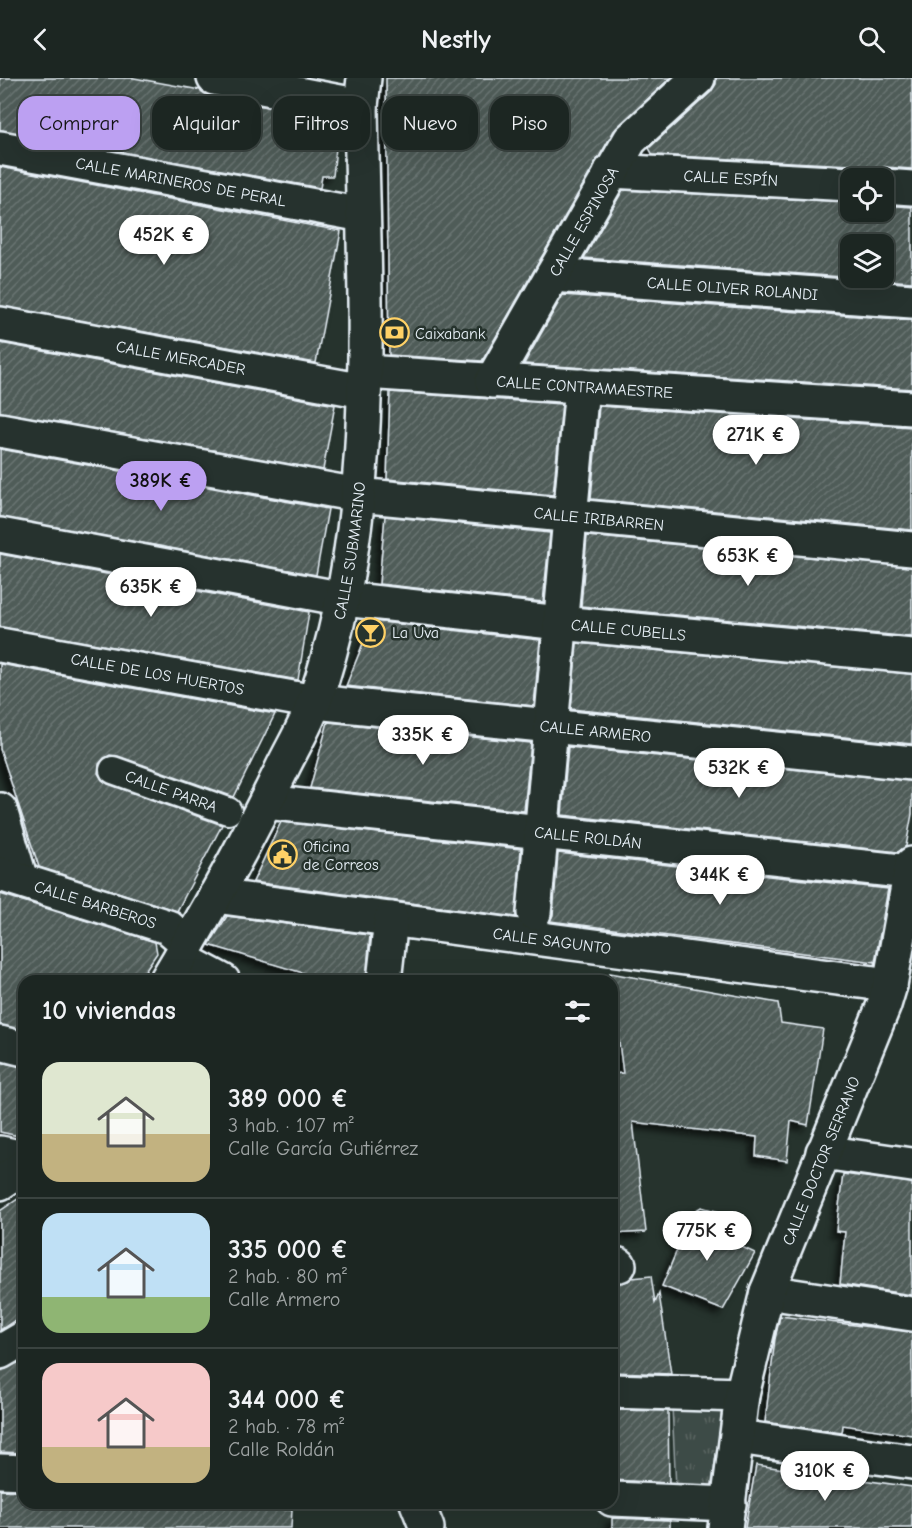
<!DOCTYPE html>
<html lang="es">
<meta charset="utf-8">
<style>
:root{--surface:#1c2622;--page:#29322f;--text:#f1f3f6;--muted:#a0a5a5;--line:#3a4340;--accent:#bca0f2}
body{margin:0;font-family:"Comic Neue",sans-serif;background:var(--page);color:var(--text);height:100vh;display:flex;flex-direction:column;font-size:22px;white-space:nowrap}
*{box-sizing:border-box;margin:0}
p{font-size:20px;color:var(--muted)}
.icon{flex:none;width:33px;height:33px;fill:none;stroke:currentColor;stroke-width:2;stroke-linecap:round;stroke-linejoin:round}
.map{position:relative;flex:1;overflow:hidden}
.panel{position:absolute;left:18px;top:897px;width:600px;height:534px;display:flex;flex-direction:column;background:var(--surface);border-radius:18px;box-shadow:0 6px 24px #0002,0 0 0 2px var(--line)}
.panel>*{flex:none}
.banner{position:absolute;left:18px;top:18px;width:600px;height:54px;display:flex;gap:12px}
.buttons{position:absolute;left:840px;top:90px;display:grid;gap:12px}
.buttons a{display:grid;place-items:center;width:54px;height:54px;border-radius:12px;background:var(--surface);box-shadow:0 6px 24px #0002,0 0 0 2px var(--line);font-size:30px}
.price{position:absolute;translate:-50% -51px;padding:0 14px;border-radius:21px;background:#fff;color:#222;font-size:20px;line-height:39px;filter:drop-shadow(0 2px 3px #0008)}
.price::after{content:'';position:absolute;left:50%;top:36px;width:18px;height:14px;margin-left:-9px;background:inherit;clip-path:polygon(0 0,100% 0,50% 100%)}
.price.selected{background:var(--accent);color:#111}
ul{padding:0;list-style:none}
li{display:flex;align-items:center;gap:18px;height:150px;padding:0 24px}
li+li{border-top:2px solid var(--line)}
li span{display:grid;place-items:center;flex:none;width:168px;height:120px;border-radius:18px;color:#555}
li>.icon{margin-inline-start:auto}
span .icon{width:72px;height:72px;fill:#fffc;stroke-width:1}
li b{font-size:26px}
h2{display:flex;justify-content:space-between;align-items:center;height:72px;padding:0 24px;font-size:26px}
.chip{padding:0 21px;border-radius:18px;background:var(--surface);box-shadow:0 6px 24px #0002,0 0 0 2px var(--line);font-size:21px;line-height:54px}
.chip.selected{background:var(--accent);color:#111}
header{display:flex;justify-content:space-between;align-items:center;height:78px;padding:0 24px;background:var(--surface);font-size:27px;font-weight:700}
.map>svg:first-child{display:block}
.grass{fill:url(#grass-tufts);stroke:#939ea0;stroke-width:1.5}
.building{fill:url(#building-hatch);stroke:#e8f1f8;stroke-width:1.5;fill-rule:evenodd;filter:url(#shadow)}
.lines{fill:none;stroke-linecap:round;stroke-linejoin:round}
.pedestrian-casing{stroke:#e8f1f8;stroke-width:30}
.minor-casing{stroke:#e8f1f8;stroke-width:38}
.secondary-casing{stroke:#e8f1f8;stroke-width:38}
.pedestrian{stroke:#26332d;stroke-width:26}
.minor{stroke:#26332d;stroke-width:33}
.secondary{stroke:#26332d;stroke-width:33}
.labels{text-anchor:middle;stroke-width:5;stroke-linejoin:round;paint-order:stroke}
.street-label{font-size:16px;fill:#e8f1f8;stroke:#26332d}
.poi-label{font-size:16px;fill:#e8f1f8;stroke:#26332d;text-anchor:start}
</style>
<header><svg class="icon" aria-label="back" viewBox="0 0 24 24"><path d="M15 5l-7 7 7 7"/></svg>Nestly<svg class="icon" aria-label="search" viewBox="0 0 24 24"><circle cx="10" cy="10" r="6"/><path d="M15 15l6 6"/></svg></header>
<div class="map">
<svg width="912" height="1450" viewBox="0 0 912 1450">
<defs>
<pattern id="grass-tufts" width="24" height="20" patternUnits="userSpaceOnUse" patternTransform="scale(1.5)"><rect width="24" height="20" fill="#3e4b47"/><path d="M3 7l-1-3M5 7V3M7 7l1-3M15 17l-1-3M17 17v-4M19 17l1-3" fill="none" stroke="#5a6562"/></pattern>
<pattern id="building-hatch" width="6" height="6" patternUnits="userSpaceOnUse" patternTransform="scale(1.5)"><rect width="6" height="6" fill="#505c59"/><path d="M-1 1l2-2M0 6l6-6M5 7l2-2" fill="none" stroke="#697472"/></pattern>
<filter id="shadow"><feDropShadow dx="-5.5" dy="5.5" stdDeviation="3" flood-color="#0009"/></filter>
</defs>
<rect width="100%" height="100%" fill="#26332d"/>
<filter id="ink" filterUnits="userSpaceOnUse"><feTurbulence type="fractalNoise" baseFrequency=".0167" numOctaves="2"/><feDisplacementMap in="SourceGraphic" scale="12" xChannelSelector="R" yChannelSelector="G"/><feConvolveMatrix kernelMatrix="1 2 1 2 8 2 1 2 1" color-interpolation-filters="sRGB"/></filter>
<g filter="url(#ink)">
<polygon class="grass" points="672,1328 723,1332 711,1410 676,1410"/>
<g class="building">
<polygon points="0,0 134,0 200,12 210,18 326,40 324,58 337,60 333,98 322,98 320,110 0,52"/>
<polygon points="386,0 670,0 614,53 482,283 389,277"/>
<polygon points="716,0 912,0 912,91 885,89 876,91 867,100 861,91 851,87 653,77 649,70 711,14 716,6"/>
<polygon points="0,89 341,153 316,285 0,228"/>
<path d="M623,112L850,124V134H884V127L912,129V204L584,180ZM850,166H884V200H850Z"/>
<polygon points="563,217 912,242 912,311 524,286"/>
<polygon points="0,265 335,327 323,392 0,334"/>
<polygon points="390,314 562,326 553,417 387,401"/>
<polygon points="599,328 912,349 912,452 591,421"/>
<polygon points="0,371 328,431 316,497 0,439"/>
<polygon points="385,438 550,455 543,524 379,506"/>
<polygon points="587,458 912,489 912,559 581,528"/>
<polygon points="0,476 309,534 298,602 0,549"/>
<polygon points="372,543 540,562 534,628 346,608"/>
<polygon points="577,565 912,596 912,666 571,631"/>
<polygon points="0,586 275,636 234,719 118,678 110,677 104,680 99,686 98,695 102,702 108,706 222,747 177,833 39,789 0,671"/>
<polygon points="328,644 531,665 524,733 310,710"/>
<polygon points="568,669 912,703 912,736 906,768 898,774 562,737"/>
<polygon points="281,744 521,771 516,839 253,804"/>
<polygon points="558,775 888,811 875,884 550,843 553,837"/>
<polygon points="0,816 155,864 157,875 138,903 24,903 24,952 0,947"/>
<polygon points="227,838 370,857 366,903 330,903 209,867"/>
<polygon points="610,895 778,925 781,945 823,951 808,1047 791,1043 787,1083 756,1078 757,1059 633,1044 646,1154 612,1156 612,996 623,995"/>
<polygon points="0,984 24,989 24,1059 0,1054"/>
<polygon points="843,1096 912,1105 912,1217 840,1206 845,1154 836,1153"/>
<polygon points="24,1117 24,1236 0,1252 0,1133"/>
<polygon points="701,1129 720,1134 714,1156 755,1175 723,1232 662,1208 693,1134"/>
<polygon points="651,1198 655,1225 659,1216 671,1296 612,1294 612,1206 628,1203 632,1200"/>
<polygon points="780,1238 912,1254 912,1357 843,1347 842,1355 765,1344 775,1261"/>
<polygon points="24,1282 24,1375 0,1374 0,1293"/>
<polygon points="612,1332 668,1333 669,1405 612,1402"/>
<polygon points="756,1387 912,1409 912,1450 745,1450"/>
<polygon points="0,1412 24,1413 24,1425 183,1425 292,1432 291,1450 0,1450"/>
<polygon points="612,1440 670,1442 670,1450 612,1450"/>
</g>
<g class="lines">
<defs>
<g id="pedestrian">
<path id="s1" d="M113,692L228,733"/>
</g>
<g id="minor">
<polyline points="214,0 361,28"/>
<path id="s2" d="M0,70L363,137"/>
<path id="s3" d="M611,93L850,106"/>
<polyline points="884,108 912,110"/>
<path id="s4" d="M553,197L912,223"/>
<path id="s5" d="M0,246L364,313"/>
<path id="s6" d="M365,294L912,330"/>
<path id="s7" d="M492,303L630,62L698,0"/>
<path id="s8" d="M0,352L358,417L912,471"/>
<path id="s9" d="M0,457L344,521L560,545L912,578"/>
<path id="s10" d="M0,567L315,624L912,685"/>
<path id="s11" d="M266,724L910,794"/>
<polyline points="0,732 21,802"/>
<path id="s12" d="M0,796L168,849L188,866"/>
<path id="s13" d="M215,818L890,907"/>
<polyline points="534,835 582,308"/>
<polyline points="180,880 223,903"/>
<polyline points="384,903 391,841"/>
<polyline points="0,965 24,971"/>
<polyline points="823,1074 912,1087"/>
<polyline points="0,1075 24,1080"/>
<polyline points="612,1187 619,1187"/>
<polyline points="767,1214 912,1236"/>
<polyline points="0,1274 24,1260"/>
<polyline points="612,1313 742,1317"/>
<polyline points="738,1359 912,1384"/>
<polyline points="0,1393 24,1394"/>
<polyline points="612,1421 729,1426"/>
<polyline points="417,1425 427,1450"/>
<path id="s14" d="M725,1450L742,1317L767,1214L884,927L890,907L912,786"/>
</g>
<g id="secondary">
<path id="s15" d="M166,903C207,835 246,765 281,693C292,670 307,646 315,622C381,434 364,224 361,28L364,0"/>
<polyline points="0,1105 24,1088"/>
</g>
</defs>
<use href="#pedestrian" class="pedestrian-casing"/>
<use href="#minor" class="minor-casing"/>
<use href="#secondary" class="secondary-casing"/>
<use href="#pedestrian" class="pedestrian"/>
<use href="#minor" class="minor"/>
<use href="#secondary" class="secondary"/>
</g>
</g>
<defs>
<symbol id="bank-ring" viewBox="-11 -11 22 22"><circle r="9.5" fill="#26332d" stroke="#ffd166" stroke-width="1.5"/><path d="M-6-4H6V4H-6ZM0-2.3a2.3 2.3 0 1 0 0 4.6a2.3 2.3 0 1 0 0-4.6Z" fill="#ffd166"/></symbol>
<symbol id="bar-ring" viewBox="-11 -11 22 22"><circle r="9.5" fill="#26332d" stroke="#ffd166" stroke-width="1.5"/><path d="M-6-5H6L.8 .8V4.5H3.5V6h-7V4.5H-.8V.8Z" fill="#ffd166"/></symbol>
<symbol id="civic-ring" viewBox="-11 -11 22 22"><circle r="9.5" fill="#26332d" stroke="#ffd166" stroke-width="1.5"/><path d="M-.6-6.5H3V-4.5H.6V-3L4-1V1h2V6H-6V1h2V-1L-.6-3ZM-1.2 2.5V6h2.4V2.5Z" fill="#ffd166"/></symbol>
</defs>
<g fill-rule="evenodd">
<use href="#bank-ring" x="378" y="238" width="33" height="33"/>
<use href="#bar-ring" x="354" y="538" width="33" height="33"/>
<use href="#civic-ring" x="266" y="760" width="33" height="33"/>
</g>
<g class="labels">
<g class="street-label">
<text dy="6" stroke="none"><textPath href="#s3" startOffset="120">CALLE ESPÍN</textPath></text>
<text dy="6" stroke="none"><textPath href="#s2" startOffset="184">CALLE MARINEROS DE PERAL</textPath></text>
<text dy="6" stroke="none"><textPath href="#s7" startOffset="184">CALLE ESPINOSA</textPath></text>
<text dy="6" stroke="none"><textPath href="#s4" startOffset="180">CALLE OLIVER ROLANDI</textPath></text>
<text dy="6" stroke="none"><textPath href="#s5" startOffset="184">CALLE MERCADER</textPath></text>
<text dy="6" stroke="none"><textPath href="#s6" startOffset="220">CALLE CONTRAMAESTRE</textPath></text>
<text dy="6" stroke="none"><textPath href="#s8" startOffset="606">CALLE IRIBARREN</textPath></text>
<text dy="6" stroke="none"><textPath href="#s15" startOffset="472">CALLE SUBMARINO</textPath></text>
<text dy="6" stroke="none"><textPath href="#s9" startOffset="636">CALLE CUBELLS</textPath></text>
<text dy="6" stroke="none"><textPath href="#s10" startOffset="160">CALLE DE LOS HUERTOS</textPath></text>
<text dy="6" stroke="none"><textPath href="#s10" startOffset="602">CALLE ARMERO</textPath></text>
<text dy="6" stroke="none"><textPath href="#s1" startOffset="62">CALLE PARRA</textPath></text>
<text dy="6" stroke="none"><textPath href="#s11" startOffset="324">CALLE ROLDÁN</textPath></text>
<text dy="6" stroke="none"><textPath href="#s12" startOffset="100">CALLE BARBEROS</textPath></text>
<text dy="6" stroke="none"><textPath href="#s13" startOffset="340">CALLE SAGUNTO</textPath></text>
<text dy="6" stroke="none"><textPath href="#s14" startOffset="382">CALLE DOCTOR SERRANO</textPath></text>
</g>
<g class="poi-label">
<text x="415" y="261">Caixabank</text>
<text x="392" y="560">La Uva</text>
<text x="303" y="774">Oficina<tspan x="303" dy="18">de Correos</tspan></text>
</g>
</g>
</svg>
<div class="buttons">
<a><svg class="icon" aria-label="locate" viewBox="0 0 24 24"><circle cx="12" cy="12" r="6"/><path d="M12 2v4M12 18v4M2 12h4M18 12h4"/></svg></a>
<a><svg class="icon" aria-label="layers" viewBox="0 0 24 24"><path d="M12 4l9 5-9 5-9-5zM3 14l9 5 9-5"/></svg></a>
</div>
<b class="price" style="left:164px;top:188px">452K €</b>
<b class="price" style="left:756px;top:388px">271K €</b>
<b class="price selected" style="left:161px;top:434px">389K €</b>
<b class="price" style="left:748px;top:509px">653K €</b>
<b class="price" style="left:151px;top:540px">635K €</b>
<b class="price" style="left:423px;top:688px">335K €</b>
<b class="price" style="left:739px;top:721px">532K €</b>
<b class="price" style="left:720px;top:828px">344K €</b>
<b class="price" style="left:707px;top:1184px">775K €</b>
<b class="price" style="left:825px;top:1424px">310K €</b>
<div class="banner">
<a class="chip selected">Comprar</a>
<a class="chip">Alquilar</a>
<a class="chip">Filtros</a>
<a class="chip">Nuevo</a>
<a class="chip">Piso</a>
</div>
<section class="panel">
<h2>10 viviendas<svg class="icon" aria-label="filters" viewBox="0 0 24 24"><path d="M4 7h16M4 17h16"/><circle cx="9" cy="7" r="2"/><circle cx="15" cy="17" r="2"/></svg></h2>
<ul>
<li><span style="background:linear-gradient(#dfe7d0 60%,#c2b280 0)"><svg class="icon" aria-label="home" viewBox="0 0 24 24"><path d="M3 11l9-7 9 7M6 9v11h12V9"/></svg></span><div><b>389 000 €</b><p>3 hab. · 107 m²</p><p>Calle García Gutiérrez</p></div></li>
<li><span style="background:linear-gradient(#bfe0f5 70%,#8fb573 0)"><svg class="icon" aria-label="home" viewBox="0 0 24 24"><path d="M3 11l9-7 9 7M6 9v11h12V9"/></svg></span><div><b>335 000 €</b><p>2 hab. · 80 m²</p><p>Calle Armero</p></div></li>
<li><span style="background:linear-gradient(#f6c9c9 70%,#c2b280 0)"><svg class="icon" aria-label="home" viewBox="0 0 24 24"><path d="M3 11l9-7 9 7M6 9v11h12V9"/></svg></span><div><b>344 000 €</b><p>2 hab. · 78 m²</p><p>Calle Roldán</p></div></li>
</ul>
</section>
</div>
